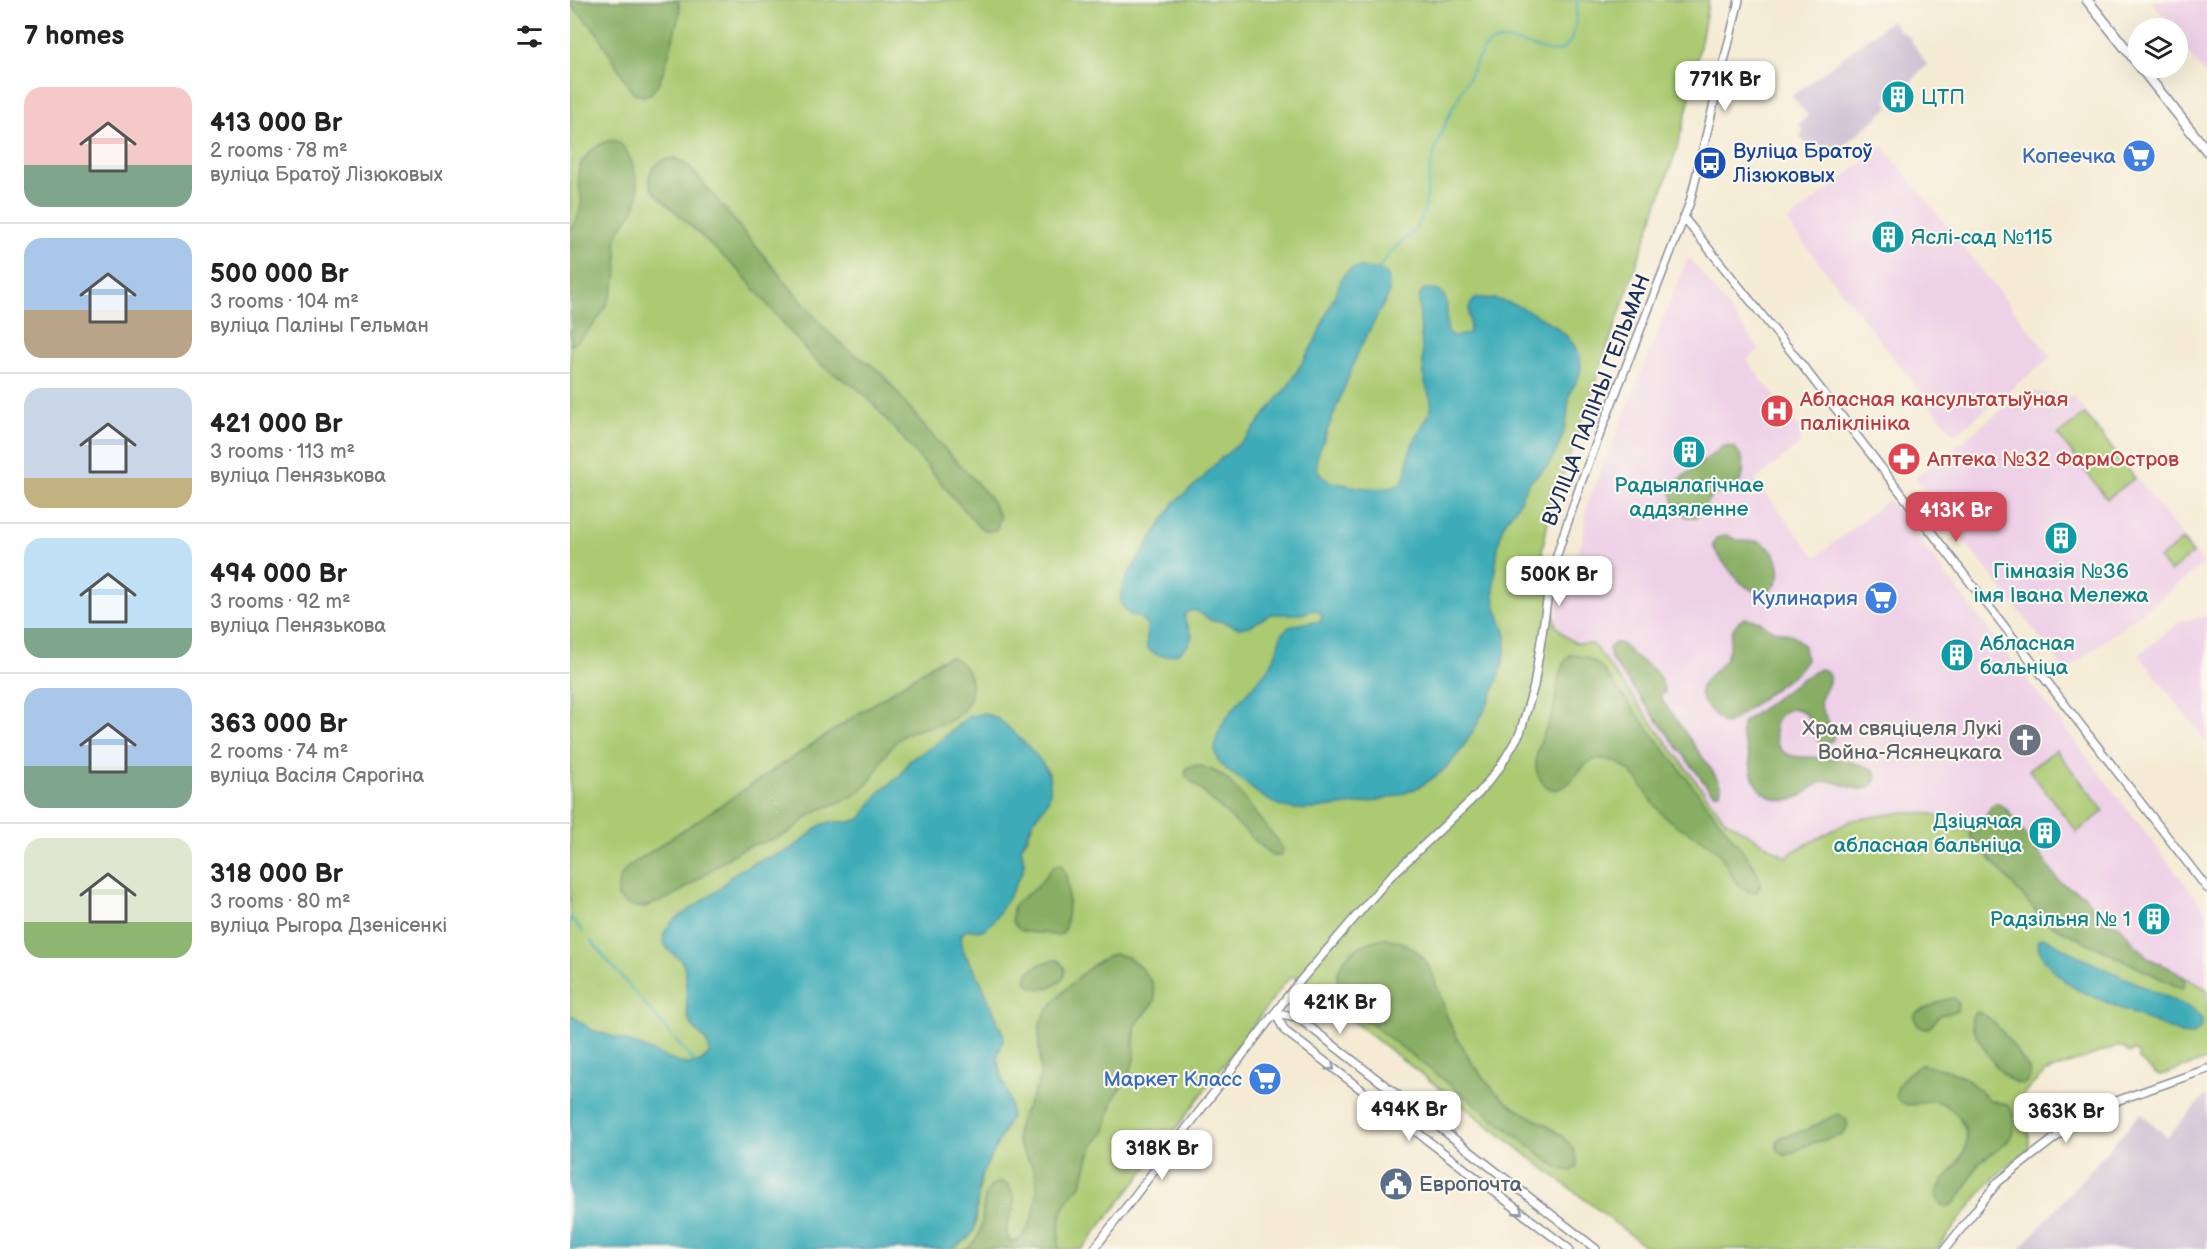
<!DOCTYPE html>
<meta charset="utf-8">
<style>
:root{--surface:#fff;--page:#f2f2f2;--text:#222;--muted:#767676;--line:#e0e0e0;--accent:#d1495b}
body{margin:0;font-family:"Balsamiq Sans",sans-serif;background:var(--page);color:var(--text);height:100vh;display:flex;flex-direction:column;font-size:22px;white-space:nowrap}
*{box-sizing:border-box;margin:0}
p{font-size:20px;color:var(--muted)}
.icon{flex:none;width:33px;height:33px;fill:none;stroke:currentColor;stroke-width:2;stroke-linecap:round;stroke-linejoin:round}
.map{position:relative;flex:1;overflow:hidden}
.side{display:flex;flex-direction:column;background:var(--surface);width:570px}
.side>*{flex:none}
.tools{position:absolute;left:1558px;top:18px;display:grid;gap:12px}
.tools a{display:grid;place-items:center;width:60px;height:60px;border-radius:50%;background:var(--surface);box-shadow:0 6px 24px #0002;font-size:30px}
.price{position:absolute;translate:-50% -51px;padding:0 14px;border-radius:12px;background:#fff;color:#222;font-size:20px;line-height:39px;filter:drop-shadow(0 2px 3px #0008)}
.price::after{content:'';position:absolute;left:50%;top:36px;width:18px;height:14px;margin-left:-9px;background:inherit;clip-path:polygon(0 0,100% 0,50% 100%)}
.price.current{background:var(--accent);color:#fff}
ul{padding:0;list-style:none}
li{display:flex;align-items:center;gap:18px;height:150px;padding:0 24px}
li+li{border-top:2px solid var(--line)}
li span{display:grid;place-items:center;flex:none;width:168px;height:120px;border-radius:18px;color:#555}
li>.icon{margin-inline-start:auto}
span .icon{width:72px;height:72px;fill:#fffc;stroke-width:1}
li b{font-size:26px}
h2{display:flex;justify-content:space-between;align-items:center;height:72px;padding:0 24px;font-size:26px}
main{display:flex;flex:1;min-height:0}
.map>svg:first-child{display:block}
.built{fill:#eed0e7}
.industrial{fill:#ccbed3}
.green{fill:#abca72;stroke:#637c68;stroke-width:1.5}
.forest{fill:#88ae64;stroke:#526e61;stroke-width:1.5}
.water{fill:#3cacb8;stroke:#2c6e8b;stroke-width:1.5}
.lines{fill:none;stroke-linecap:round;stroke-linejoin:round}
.stream{stroke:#3cacb8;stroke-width:2}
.street-casing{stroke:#888d99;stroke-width:10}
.secondary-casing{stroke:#888d99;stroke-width:12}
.street{stroke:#fff;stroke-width:7}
.secondary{stroke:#fff;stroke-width:9}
.oneway{stroke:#8d97ae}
.labels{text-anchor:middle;stroke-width:4.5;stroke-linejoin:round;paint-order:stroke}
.culture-label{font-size:21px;fill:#0d838f;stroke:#fbf7ec;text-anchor:start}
.transit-label{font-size:21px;fill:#164399;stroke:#fbf7ec;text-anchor:start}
.shop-label{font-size:21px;fill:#366cbe;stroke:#fbf7ec;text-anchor:end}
.health-label{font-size:21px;fill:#be3a42;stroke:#fbf7ec;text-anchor:start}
.street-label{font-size:21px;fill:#1b2f5e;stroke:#fbf7ec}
.worship-label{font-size:21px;fill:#5b616d;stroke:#fbf7ec;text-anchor:end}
.service-label{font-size:21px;fill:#4e5e75;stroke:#fbf7ec;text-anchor:start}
</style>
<main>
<section class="side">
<h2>7 homes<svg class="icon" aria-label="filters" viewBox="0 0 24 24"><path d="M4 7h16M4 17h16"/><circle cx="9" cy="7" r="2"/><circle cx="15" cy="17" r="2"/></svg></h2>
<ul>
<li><span style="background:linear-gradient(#f6c9c9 65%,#7fa58c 0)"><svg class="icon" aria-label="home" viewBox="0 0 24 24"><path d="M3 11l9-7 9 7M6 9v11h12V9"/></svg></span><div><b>413 000 Br</b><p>2 rooms · 78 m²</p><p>вуліца Братоў Лізюковых</p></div></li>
<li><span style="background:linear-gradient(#a9c7e8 60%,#b9a48a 0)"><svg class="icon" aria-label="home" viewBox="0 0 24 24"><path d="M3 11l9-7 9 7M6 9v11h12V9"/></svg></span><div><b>500 000 Br</b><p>3 rooms · 104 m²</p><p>вуліца Паліны Гельман</p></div></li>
<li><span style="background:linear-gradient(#c9d6e8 75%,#c2b280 0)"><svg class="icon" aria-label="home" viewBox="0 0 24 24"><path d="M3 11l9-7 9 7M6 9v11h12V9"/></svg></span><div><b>421 000 Br</b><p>3 rooms · 113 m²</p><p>вуліца Пенязькова</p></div></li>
<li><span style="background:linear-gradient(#bfe0f5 75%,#7fa58c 0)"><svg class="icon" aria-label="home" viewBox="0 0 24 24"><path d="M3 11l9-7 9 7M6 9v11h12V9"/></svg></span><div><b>494 000 Br</b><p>3 rooms · 92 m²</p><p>вуліца Пенязькова</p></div></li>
<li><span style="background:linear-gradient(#a9c7e8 65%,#7fa58c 0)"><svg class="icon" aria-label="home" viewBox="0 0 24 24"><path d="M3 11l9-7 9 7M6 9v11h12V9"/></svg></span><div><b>363 000 Br</b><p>2 rooms · 74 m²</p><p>вуліца Васіля Сярогіна</p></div></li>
<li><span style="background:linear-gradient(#dfe7d0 70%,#8fb573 0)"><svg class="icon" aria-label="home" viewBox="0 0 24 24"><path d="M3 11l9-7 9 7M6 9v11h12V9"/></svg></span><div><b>318 000 Br</b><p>3 rooms · 80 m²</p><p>вуліца Рыгора Дзенісенкі</p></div></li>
</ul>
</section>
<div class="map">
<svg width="1637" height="1249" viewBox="0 0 1637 1249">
<rect width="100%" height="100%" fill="#fbf7ec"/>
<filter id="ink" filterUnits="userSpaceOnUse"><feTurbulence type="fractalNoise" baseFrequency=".0167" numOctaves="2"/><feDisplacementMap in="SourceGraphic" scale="12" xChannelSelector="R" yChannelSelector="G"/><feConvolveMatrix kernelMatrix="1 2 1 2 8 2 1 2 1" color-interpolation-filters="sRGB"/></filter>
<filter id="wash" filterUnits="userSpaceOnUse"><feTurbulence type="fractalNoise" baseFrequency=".008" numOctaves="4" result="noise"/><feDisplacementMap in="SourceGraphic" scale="24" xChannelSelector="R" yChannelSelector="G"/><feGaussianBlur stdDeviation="1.35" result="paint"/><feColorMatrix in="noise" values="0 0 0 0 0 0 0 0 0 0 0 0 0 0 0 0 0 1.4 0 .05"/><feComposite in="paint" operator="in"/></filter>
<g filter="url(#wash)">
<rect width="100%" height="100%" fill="#f5ebd4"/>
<g class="built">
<polygon points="1581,0 1637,0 1637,78 1608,38 1608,28 1602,28"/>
<polygon points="1313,146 1481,357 1384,435 1217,222"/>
<polygon points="1120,258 1190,350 1177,360 1233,433 1229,445 1185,480 1246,557 1318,500 1637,912 1637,989 1496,914 1222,852 1217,858 1155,820 1023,644 1006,643 996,637 986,626 990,590 1013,540 1017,505 1117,260"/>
<polygon points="1456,391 1503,396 1634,564 1496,671 1345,478"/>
<polygon points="1637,616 1637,743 1569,655 1610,621"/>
</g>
<g class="industrial">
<polygon points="1322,20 1327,28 1339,37 1357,65 1337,86 1316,100 1319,107 1254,163 1229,136 1234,132 1229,124 1238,116 1222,96"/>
<polygon points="1637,1094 1637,1249 1450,1249 1571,1113 1597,1137"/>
</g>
<g class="green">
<path d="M0,0H1139L1120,97L1108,145L979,516L972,551L986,626L996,637L1006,643L1023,644L1155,820L1217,858L1222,852L1282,820L1335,812L1363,814L1414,837L1496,914L1637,989V1060L1591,1075L1586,1074L1568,1058L1569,1054L1563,1050L1559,1053L1552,1047H1545L1476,1072L1455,1092L1452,1096L1451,1110L1459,1134V1147L1455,1153L1434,1168L1412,1191L1367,1249H1079L725,977H721L714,984L573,1173L512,1249H382L399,1238L406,1222L408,1194L413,1172L438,1123L441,1107L428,1063L427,1057L434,1036L410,980L391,947V937L395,930L415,929L424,919L453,870L454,862L451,847L457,839L464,820L478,801L480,790L479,773L468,758L428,719L421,715L398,717L362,747L340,760L329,777L311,791L290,819L280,822H260L251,825L222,849L190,860L160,877L148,890L103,921L95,931L93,936L103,954L110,959L114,966C119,982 114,1001 118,1018C123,1033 139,1037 140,1053L131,1062L120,1064L108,1063L57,1041L21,1030L0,1014Z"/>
<polygon points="1515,414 1565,478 1537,499 1488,435"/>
<polygon points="1612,540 1623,553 1600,572 1589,559"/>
<polygon points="1486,750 1534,811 1507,832 1459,770"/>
</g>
<g class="forest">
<path d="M0,0H108L110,11L108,20C103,36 94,81 83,91C77,98 69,96 62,92L26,31L0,4Z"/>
<path d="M43,140C61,144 70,185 67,201C65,215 50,223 47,237C45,249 49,262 47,274C42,302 24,331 0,346V231C5,224 10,214 11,205C13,195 8,185 8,176C8,159 28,142 43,140Z"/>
<path d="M104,158L119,166L253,327L278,350L303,366L314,376L359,432L418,495L430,517L427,529C419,532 415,531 408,526L299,399L287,388L255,368L241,356L170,272L83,191C73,173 86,160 104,158Z"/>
<path d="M1154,446L1164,447C1176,457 1178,480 1162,488C1155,492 1146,492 1140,498C1134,504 1132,513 1126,518C1110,521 1099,499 1102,485Z"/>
<path d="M1156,535C1162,537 1167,541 1173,541C1179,542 1186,539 1192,543C1230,565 1200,625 1159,569C1153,562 1147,555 1143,546L1146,538Z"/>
<path d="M1175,618L1189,621L1202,630L1223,635L1234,646L1236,660L1227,672L1159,723L1155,724C1148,720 1129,700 1130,691C1132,678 1150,670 1156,658C1163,643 1156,627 1175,618Z"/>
<path d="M1045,643C1056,643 1057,651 1064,656C1082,669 1089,668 1095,693L1091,694L1092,700L1145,775L1151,787L1150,793H1144L1139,789L1041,659L1039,648Z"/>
<path d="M1000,655C1013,655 1020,658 1030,666L1176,855C1182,865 1197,881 1186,892C1162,893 1161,866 1148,852C1133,836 1110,831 1094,816C1082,805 1076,789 1064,776C1056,766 1037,755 1024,760C1010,764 1006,781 993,787C986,791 979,790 973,783C955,762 976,733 983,711C989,692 985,669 1000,655Z"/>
<path d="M379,657C401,662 408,691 395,708C378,731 352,723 333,736C311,751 308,778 289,792C276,802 261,804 247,811C235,817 227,829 214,835C202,841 187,843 175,848C140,865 112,900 72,907C61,908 54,904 48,897C47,883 49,876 59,866L368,661Z"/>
<path d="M1250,669L1255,670C1266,681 1253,690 1250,702C1252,716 1265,726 1263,740L1256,744C1251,742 1250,743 1247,739C1243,733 1243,726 1240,720C1230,702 1213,708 1205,723C1204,765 1228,755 1256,758C1268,759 1296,764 1305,771L1307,778C1296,801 1274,781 1257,781C1247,781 1239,792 1229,797C1210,807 1188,794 1182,774C1180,768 1181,762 1179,756C1176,743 1166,734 1175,721L1235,677Z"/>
<path d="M626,765C661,771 673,800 693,823C700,832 709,839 713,850L710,856H702L618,778L615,774L616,768Z"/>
<polygon points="1426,803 1436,808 1488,880 1496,886 1514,895 1532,920 1550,926 1568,948 1580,959 1604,970 1615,979 1614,987 1610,988 1481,925 1470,916 1400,836 1404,825 1414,819 1422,805"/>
<path d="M488,864L492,866C501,877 499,920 493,933C485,938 482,934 473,933C460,932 449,935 442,920L443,908L447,902L468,886L482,868Z"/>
<path d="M814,938C864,945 863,982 879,1021C888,1041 899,1059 912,1076C921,1087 929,1097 941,1105C962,1119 1011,1136 1007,1167L1001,1171L988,1168L779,1007C751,973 778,945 814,938Z"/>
<path d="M545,954L558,957L572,969L583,984L585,999L582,1005L566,1025L564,1039L565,1056L560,1073L543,1100L535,1131L522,1147L511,1185L500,1198L492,1212L489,1230V1249H397C415,1234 411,1223 414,1202C416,1184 435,1172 443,1194C450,1210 428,1228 441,1242C462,1240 470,1193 466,1176C463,1158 444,1150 447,1130C450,1112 465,1098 469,1080C473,1062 466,1043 470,1025C475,1005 524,958 545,954Z"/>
<path d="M487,960C509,973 479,999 458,984C450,970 476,961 487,960Z"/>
<polygon points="1383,998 1388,1002 1387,1011 1370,1015 1360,1027 1355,1029 1348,1026 1344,1017 1346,1013 1374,1000"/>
<path d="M1407,1012C1423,1013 1449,1055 1459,1069L1460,1077L1455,1083C1435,1089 1411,1044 1403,1028C1401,1021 1400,1016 1407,1012Z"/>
<path d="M1351,1065L1377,1070L1387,1074L1397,1079L1420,1100L1438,1105C1449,1120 1445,1139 1429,1149C1422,1154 1415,1157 1409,1163C1402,1173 1389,1208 1376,1206C1368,1206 1367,1198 1366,1192C1379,1168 1411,1150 1390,1119C1384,1110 1375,1103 1364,1101C1354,1099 1342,1108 1333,1104C1314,1094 1340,1069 1351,1065Z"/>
<polygon points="1267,1114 1271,1115 1277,1121 1277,1127 1272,1135 1239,1144 1216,1156 1207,1150 1207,1142 1211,1137 1236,1130"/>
</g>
<g class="water">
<path d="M791,267L810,270L817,275L819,280V294L789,350L747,457C746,465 747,473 754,478C765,486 821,493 830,484C838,477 837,463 839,454C844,437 856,424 861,408V401L854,379L849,303L850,294L854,289C889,287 871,318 879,334L885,337L899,333C902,320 893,306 907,298C934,297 955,308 978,322C996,332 1017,354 1009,376C1007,382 1002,387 1000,394C998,402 998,411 997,419C994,434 988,450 980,462C975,470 968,474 962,480C954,487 952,498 947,506C941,516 933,521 931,532C927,551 922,584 925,604C927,615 935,625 936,637C937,672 910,723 891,750C859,794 819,800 770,806C751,808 732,812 714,807C697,802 684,790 671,780C661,773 645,764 645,750C645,721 677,694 694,674C720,645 693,623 750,622L752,618L750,612L744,610L732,614H701L680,626L669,628L650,621H642L625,610L617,612L614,618L622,635C618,655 591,663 577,648V625L569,617L559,614L551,604L550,595L557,577L604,503L631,480L648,461L677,437L718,386L744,343L773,276L781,269Z"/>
<path d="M413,713L428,719L435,724C453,743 488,767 479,797C477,806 468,813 463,821C458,830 457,839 451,847L454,862L453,870C447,882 424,927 413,930C408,932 403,930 399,929L392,933L391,937L393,952L410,980L434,1037L427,1057L428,1063L439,1098L441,1116L410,1179L404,1231L396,1240L382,1249H0V1014L21,1030L57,1041L108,1063L120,1064L131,1062L140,1053C139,1037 125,1035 120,1022C113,1005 119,984 114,966L110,959L99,951L93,941L95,931L103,921L148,890L166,872L184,863L222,849L251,825L260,822H280L290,819L311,791L329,777L340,760L362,747L398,717Z"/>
<path d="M1471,938L1477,939L1516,960L1623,1009L1632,1019V1027L1622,1035L1611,1034L1508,990C1492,980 1470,961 1467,942Z"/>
</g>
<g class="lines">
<g class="stream">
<path d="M807,271C812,264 817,256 824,249C834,239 845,233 851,219C859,201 857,180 862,161C869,132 885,103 899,77C903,68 908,57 914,49C944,13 1007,103 1007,0"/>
<polyline points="0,917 13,932"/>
<polyline points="21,941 126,1064"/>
</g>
</g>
</g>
<g filter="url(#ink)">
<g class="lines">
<defs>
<g id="street">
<polyline points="1114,218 1228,360 1637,888"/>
<polyline points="705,1013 727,1017 1026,1249"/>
<polyline points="705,1013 715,1031 999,1249"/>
<polyline points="524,1249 724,988 820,877 909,793 930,767 950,733 964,686 981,575 992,539 1012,480 1120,202 1169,0"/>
<polyline points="1375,1249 1428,1182 1499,1127 1549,1100 1637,1069"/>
</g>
<g id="secondary">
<polyline points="1517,0 1569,65"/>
<polyline points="1571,68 1637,151"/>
</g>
</defs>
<use href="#street" class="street-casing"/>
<use href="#secondary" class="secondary-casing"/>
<use href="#street" class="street"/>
<use href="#secondary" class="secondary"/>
</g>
<defs><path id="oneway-chevron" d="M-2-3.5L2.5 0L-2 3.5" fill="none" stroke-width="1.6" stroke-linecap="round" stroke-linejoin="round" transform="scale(1.5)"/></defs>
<g class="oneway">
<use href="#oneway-chevron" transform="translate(761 1067) rotate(38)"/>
<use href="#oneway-chevron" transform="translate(949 1211) rotate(38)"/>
</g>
</g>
<defs>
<symbol id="building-disc" viewBox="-11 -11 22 22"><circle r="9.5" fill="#0f9aa8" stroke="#fbf7ec"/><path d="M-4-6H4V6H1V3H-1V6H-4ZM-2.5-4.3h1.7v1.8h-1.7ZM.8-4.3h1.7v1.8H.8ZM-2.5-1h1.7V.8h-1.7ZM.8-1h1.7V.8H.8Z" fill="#fff"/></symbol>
<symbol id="supermarket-disc" viewBox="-11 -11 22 22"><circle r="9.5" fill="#3f7fe0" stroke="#fbf7ec"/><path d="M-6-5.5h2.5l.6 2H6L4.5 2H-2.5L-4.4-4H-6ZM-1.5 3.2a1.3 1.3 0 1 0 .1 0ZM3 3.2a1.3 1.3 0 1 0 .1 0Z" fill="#fff"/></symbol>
<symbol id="bus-disc" viewBox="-11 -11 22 22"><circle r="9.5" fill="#1a4fb4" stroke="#fbf7ec"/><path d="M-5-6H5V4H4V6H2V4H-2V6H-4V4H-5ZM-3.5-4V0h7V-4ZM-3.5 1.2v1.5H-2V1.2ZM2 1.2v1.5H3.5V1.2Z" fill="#fff"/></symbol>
<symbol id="hospital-disc" viewBox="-11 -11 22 22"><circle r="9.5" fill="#e0444e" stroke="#fbf7ec"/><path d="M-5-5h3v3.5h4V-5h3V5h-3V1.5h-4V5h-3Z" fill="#fff"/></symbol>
<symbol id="pharmacy-disc" viewBox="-11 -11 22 22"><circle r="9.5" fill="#e0444e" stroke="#fbf7ec"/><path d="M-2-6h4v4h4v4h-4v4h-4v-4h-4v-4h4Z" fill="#fff"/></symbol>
<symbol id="church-disc" viewBox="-11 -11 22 22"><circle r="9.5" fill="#6b7280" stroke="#fbf7ec"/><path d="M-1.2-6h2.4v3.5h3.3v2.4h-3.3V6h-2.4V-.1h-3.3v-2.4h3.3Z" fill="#fff"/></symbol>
<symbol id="civic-disc" viewBox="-11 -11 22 22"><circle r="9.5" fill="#5c6f8a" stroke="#fbf7ec"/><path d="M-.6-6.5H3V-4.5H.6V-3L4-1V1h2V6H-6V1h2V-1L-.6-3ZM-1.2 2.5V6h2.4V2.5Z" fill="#fff"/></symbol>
</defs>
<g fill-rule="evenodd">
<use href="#building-disc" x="1309" y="78" width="38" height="38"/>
<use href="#supermarket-disc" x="1550" y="137" width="38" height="38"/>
<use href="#bus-disc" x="1121" y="144" width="38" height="38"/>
<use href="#building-disc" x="1299" y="218" width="38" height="38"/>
<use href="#hospital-disc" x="1188" y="392" width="38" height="38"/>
<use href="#building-disc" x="1100" y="433" width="38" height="38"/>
<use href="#pharmacy-disc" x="1315" y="440" width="38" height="38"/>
<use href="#building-disc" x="1472" y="519" width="38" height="38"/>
<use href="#supermarket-disc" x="1292" y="579" width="38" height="38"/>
<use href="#building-disc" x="1368" y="636" width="38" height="38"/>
<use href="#church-disc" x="1436" y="721" width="38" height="38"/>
<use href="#building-disc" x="1456" y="814" width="38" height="38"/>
<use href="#building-disc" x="1565" y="900" width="38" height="38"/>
<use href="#supermarket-disc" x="676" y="1060" width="38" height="38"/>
<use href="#civic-disc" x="807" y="1165" width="38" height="38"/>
</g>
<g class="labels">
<g class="culture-label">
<text x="1351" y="104">ЦТП</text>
<text x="1341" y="244">Яслі-сад №115</text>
<text x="1119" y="492" text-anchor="middle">Радыялагічнае<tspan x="1119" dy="24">аддзяленне</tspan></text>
<text x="1491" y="578" text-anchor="middle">Гімназія №36<tspan x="1491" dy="24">імя Івана Мележа</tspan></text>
<text x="1410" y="650">Абласная<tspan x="1410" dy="24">бальніца</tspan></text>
<text x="1452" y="828" text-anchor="end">Дзіцячая<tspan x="1452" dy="24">абласная бальніца</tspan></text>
<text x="1561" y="926" text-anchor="end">Радзільня № 1</text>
</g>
<g class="transit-label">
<text x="1163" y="158">Вуліца Братоў<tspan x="1163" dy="24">Лізюковых</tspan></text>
</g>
<g class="shop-label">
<text x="1546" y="163">Копеечка</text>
<text x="1288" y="605">Кулинария</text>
<text x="672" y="1086">Маркет Класс</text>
</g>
<g class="health-label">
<text x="1230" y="406">Абласная кансультатыўная<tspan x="1230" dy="24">паліклініка</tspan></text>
<text x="1357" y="466">Аптека №32 ФармОстров</text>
</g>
<g class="street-label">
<text transform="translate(1026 400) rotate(-69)" y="7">ВУЛІЦА ПАЛІНЫ ГЕЛЬМАН</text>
</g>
<g class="worship-label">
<text x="1432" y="735">Храм свяціцеля Лукі<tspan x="1432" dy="24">Война-Ясянецкага</tspan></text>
</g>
<g class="service-label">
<text x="849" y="1191">Европочта</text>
</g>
</g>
</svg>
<div class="tools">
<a><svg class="icon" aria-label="layers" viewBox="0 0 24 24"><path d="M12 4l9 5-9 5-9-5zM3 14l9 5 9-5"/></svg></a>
</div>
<b class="price" style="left:1155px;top:112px">771K Br</b>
<b class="price current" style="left:1386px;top:543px">413K Br</b>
<b class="price" style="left:989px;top:607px">500K Br</b>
<b class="price" style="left:770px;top:1035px">421K Br</b>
<b class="price" style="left:839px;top:1142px">494K Br</b>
<b class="price" style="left:1496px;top:1144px">363K Br</b>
<b class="price" style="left:592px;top:1181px">318K Br</b>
</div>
</main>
